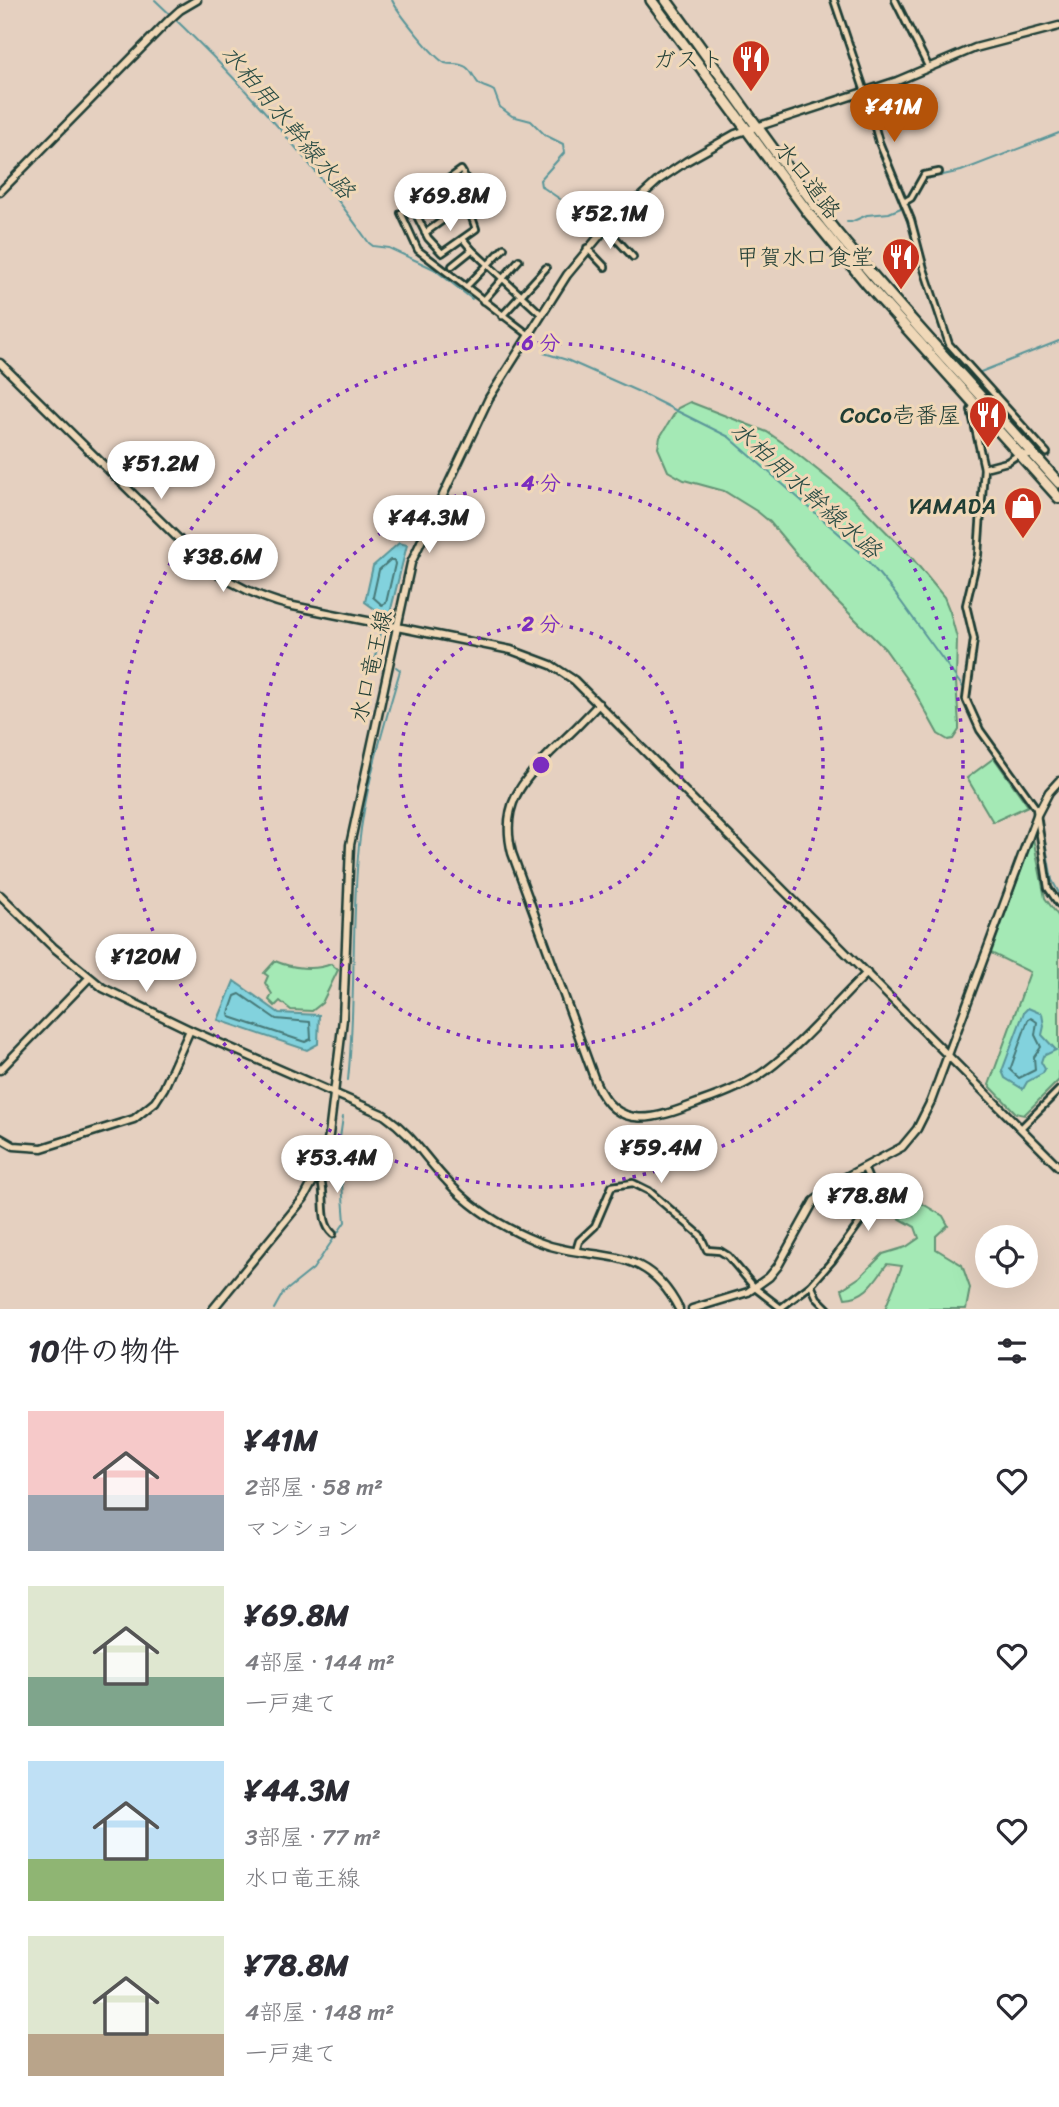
<!DOCTYPE html>
<html lang="ja">
<meta charset="utf-8">
<style>
:root{--surface:#fff;--page:#f7f7f7;--text:#2b2b33;--muted:#7c7c81;--accent:#b45309}
body{margin:0;font-family:Sriracha,"Klee One",sans-serif;background:var(--page);color:var(--text);height:100vh;display:flex;flex-direction:column;font-size:26px;white-space:nowrap}
*{box-sizing:border-box;margin:0}
p{font-size:23px;color:var(--muted)}
.icon{flex:none;width:38px;height:38px;fill:none;stroke:currentColor;stroke-width:2;stroke-linecap:round;stroke-linejoin:round}
.map{position:relative;height:1309px;overflow:hidden}
.details{display:flex;flex-direction:column;background:var(--surface);flex:1}
.details>*{flex:none}
.buttons{position:absolute;left:975px;top:1225px;display:grid;gap:14px}
.buttons a{display:grid;place-items:center;width:63px;height:63px;border-radius:50%;background:var(--surface);box-shadow:0 7px 28px #0002;font-size:35px}
.price{position:absolute;translate:-50% -60px;padding:0 16px;border-radius:24px;background:#fff;color:#222;font-size:23px;line-height:46px;filter:drop-shadow(0 2px 4px #0008)}
.price::after{content:'';position:absolute;left:50%;top:42px;width:21px;height:16px;margin-left:-10px;background:inherit;clip-path:polygon(0 0,100% 0,50% 100%)}
.price.on{background:var(--accent);color:#fff}
ul{padding:0;list-style:none}
li{display:flex;align-items:center;gap:21px;height:175px;padding:0 28px}
li span{display:grid;place-items:center;flex:none;width:196px;height:140px;border-radius:0px;color:#555}
li>.icon{margin-inline-start:auto}
span .icon{width:84px;height:84px;fill:#fffc;stroke-width:1}
li b{font-size:30px}
h2{display:flex;justify-content:space-between;align-items:center;height:84px;padding:0 28px;font-size:30px}
.map>svg:first-child{display:block}
.green{fill:#a4e9b5;stroke:#629374;stroke-width:2}
.water{fill:#82d2dd;stroke:#5a9699;stroke-width:2}
.lines{fill:none;stroke-linecap:round;stroke-linejoin:round}
.shore{stroke:#477978;stroke-width:2}
.stream{stroke:#5a9699;stroke-width:2}
.street-casing{stroke:#1f3d34;stroke-width:10}
.secondary-casing{stroke:#1f3d34;stroke-width:11}
.highway-casing{stroke:#1f3d34;stroke-width:14}
.street{stroke:#f0d8b8;stroke-width:4.5}
.secondary{stroke:#f0d8b8;stroke-width:6}
.highway{stroke:#f0d8b8;stroke-width:9}
.ring{fill:none;stroke:#7b2cbf;stroke-width:3.5;stroke-dasharray:3.5 7}
.labels{text-anchor:middle;stroke-width:6;stroke-linejoin:round;paint-order:stroke}
.poi-label{font-size:23px;fill:#1f3d34;stroke:#f0d8b8;text-anchor:end}
.street-label{font-size:23px;fill:#1f3d34;stroke:#f0d8b8}
.water-label{font-size:24px;font-style:italic;fill:#294c45;stroke:#f0d8b8}
.centre{fill:#7b2cbf;stroke:#f0d8b8;stroke-width:3.5}
.ring-label{font-size:21px;text-anchor:middle;font-weight:bold;fill:#7b2cbf;stroke:#f0d8b8;stroke-width:6;stroke-linejoin:round;paint-order:stroke}
</style>
<div class="map">
<svg width="1059" height="1309" viewBox="0 0 1059 1309">
<rect width="100%" height="100%" fill="#e5d0c0"/>
<filter id="ink" filterUnits="userSpaceOnUse"><feTurbulence type="fractalNoise" baseFrequency=".0143" numOctaves="2"/><feDisplacementMap in="SourceGraphic" scale="14" xChannelSelector="R" yChannelSelector="G"/><feConvolveMatrix kernelMatrix="1 2 1 2 8 2 1 2 1" color-interpolation-filters="sRGB"/></filter>
<g filter="url(#ink)">
<g class="green">
<polygon points="690,402 767,432 786,445 854,499 912,558 944,597 950,612 957,638 956,682 959,725 959,730 953,739 948,740 938,734 912,687 885,649 828,592 770,522 758,512 724,491 684,480 668,471 658,448 660,437 678,408"/>
<polygon points="994,758 1028,806 993,822 967,778"/>
<polygon points="1033,838 1045,898 1059,917 1059,1080 1024,1115 1016,1113 989,1085 1030,972 991,953"/>
<path d="M275,961C291,968 315,971 331,964L338,970L322,1003L312,1011L291,1010L280,1001L275,1006L269,1000L272,994L265,983L268,976L264,973Z"/>
<path d="M901,1191L943,1216L948,1225L936,1236V1249L962,1265L970,1288L966,1309H885L902,1266L887,1264C875,1280 867,1297 845,1298L842,1289L860,1277L883,1254L906,1247L919,1238L915,1227L895,1216L881,1202Z"/>
</g>
<g class="water">
<polygon points="399,543 407,545 390,613 388,615 379,612 365,602 373,566"/>
<polygon points="234,981 279,1013 319,1015 318,1044 307,1050 218,1020"/>
<polygon points="1028,1008 1042,1014 1044,1026 1042,1035 1056,1050 1043,1056 1041,1062 1045,1069 1043,1073 1027,1082 1023,1089 1005,1078 1002,1071 1024,1012"/>
</g>
<g class="lines">
<g class="shore">
<polygon points="390,560 394,560 395,564 386,603 382,605 373,597 379,570"/>
<polygon points="240,994 276,1019 310,1022 311,1039 305,1042 230,1017 229,1013 235,996"/>
<polygon points="1031,1018 1037,1022 1035,1035 1041,1047 1034,1057 1035,1070 1019,1078 1010,1070 1028,1020"/>
</g>
<g class="stream">
<path d="M155,0C234,74 307,154 369,243L373,246L389,248L434,269L472,299"/>
<path d="M392,0C397,11 435,59 445,63C452,65 459,63 466,67C473,72 474,79 479,84C483,87 490,88 494,91L500,107L512,116L531,121L545,135L563,144L564,153L540,180L541,186L560,199"/>
<polyline points="903,208 931,297"/>
<polyline points="847,222 851,222 867,215 889,213 908,205 925,179 961,171 1059,133"/>
<polyline points="940,325 946,345 1034,444"/>
<polyline points="544,353 567,360 637,391 729,437 861,553 894,592 965,690"/>
<polyline points="978,373 1059,341"/>
<polyline points="380,633 375,657 381,660"/>
<polyline points="970,700 982,727 1034,801"/>
<polyline points="1041,820 1052,880 1059,893"/>
<path d="M348,1080C356,1002 351,923 359,845C365,787 383,730 399,674L400,670L396,667"/>
<polyline points="274,1309 283,1293 313,1269 345,1222 339,1145 343,1117"/>
</g>
<defs>
<g id="street">
<polyline points="834,0 865,92 879,142 911,220 924,269 949,344 1047,453"/>
<polyline points="895,0 928,66"/>
<polyline points="904,202 911,198 924,175 939,172"/>
<polyline points="412,206 428,238 442,253 476,229 469,209 465,205"/>
<polyline points="606,228 633,257"/>
<path d="M425,233L475,197C469,188 467,179 461,170L401,213L418,250L529,335"/>
<polyline points="463,239 472,250 542,315"/>
<polyline points="587,248 605,267"/>
<polyline points="452,266 472,250"/>
<polyline points="466,287 504,248"/>
<polyline points="483,301 519,260"/>
<polyline points="502,316 546,268"/>
<polyline points="974,405 971,410 984,468 978,555 966,605 974,639 966,699 980,730 1036,808 1048,888 1059,904"/>
<polyline points="984,468 1007,462 1019,454 1033,455"/>
<polyline points="1021,1128 1059,1090"/>
<path d="M318,1174C329,1192 317,1220 333,1234"/>
<polyline points="576,1251 579,1241 595,1226 612,1186 633,1183 649,1191 700,1235 707,1250 720,1251 728,1256 755,1288 782,1309"/>
<polyline points="811,1285 817,1298 828,1309"/>
<path d="M782,1307L811,1285L832,1261L871,1207C875,1192 870,1181 864,1168"/>
</g>
<g id="secondary">
<polyline points="0,192 169,20 180,10 197,0"/>
<path d="M0,363L202,562C228,583 255,596 288,605L511,650L551,665L574,680L1059,1167"/>
<path d="M599,704C584,720 568,736 552,751C521,783 500,805 512,853L596,1083C618,1135 660,1117 700,1102C724,1094 747,1085 767,1070C804,1042 834,1005 867,973"/>
<path d="M0,895L53,947L103,988L190,1030L384,1115C413,1135 424,1157 447,1181C471,1208 502,1227 536,1241C595,1265 643,1239 679,1309"/>
<polyline points="0,1070 89,978"/>
<polyline points="0,1138 14,1146 42,1148 134,1119 155,1102 164,1088 190,1030"/>
<polyline points="213,1309 304,1198 323,1163 329,1135 343,1019 350,845 411,563 489,398 567,275 606,228 660,179 687,161 735,134 897,81 975,48 1059,26"/>
<polyline points="692,1309 748,1292 769,1277 778,1266 814,1201 844,1178 902,1147 917,1129 931,1101 1037,815 1049,792 1059,781"/>
</g>
<g id="highway">
<polyline points="651,0 810,215 867,284 1059,498"/>
<path d="M666,0C723,77 776,157 836,232C907,318 985,400 1059,483"/>
</g>
</defs>
<use href="#street" class="street-casing"/>
<use href="#secondary" class="secondary-casing"/>
<use href="#highway" class="highway-casing"/>
<use href="#street" class="street"/>
<use href="#secondary" class="secondary"/>
<use href="#highway" class="highway"/>
</g>
</g>
<g class="ring">
<circle cx="541" cy="765" r="141"/>
<circle cx="541" cy="765" r="282"/>
<circle cx="541" cy="765" r="422"/>
</g>
<defs>
<symbol id="restaurant-pin" viewBox="-11 -11 22 30"><path d="M0 17L-7.5 6A9.5 9.5 0 1 1 7.5 6Z" fill="#c8321e" stroke="#f0d8b8"/><path d="M-5-6h1v4h1v-4h1v4h1v-4h1v5L-1.5 .5V6h-2V.5L-5-1ZM5-6V6H3V1.5H1.5Q1.5-4 5-6Z" fill="#fff"/></symbol>
<symbol id="shop-pin" viewBox="-11 -11 22 30"><path d="M0 17L-7.5 6A9.5 9.5 0 1 1 7.5 6Z" fill="#c8321e" stroke="#f0d8b8"/><path d="M-5-2.5h2.3a2.7 3.5 0 0 1 5.4 0H5L5.5 6h-11ZM-1.5-2.5h3a1.5 2.3 0 0 0-3 0Z" fill="#fff"/></symbol>
</defs>
<g fill-rule="evenodd">
<use href="#restaurant-pin" x="729" y="37" width="44" height="60"/>
<use href="#restaurant-pin" x="879" y="235" width="44" height="60"/>
<use href="#restaurant-pin" x="966" y="393" width="44" height="60"/>
<use href="#shop-pin" x="1001" y="484" width="44" height="60"/>
</g>
<g class="labels">
<g class="poi-label">
<text x="724" y="67">ガスト</text>
<text x="874" y="265">甲賀水口食堂</text>
<text x="961" y="423">CoCo壱番屋</text>
<text x="996" y="514">YAMADA</text>
</g>
<g class="street-label">
<text transform="translate(808 180) rotate(52)" y="8">水口道路</text>
<text transform="translate(371 666) rotate(-77)" y="8">水口竜王線</text>
</g>
<g class="water-label">
<text transform="translate(288 122) rotate(50)" y="8">水柏用水幹線水路</text>
<text transform="translate(806 490) rotate(42)" y="8">水柏用水幹線水路</text>
</g>
</g>
<circle cx="541" cy="765" r="10" class="centre"/>
<g class="ring-label">
<text x="541" y="350">6 分</text>
<text x="541" y="490">4 分</text>
<text x="541" y="631">2 分</text>
</g>
</svg>
<div class="buttons">
<a><svg class="icon" aria-label="locate" viewBox="0 0 24 24"><circle cx="12" cy="12" r="6"/><path d="M12 2v4M12 18v4M2 12h4M18 12h4"/></svg></a>
</div>
<b class="price on" style="left:894px;top:144px">¥41M</b>
<b class="price" style="left:450px;top:233px">¥69.8M</b>
<b class="price" style="left:610px;top:251px">¥52.1M</b>
<b class="price" style="left:161px;top:501px">¥51.2M</b>
<b class="price" style="left:429px;top:555px">¥44.3M</b>
<b class="price" style="left:223px;top:594px">¥38.6M</b>
<b class="price" style="left:146px;top:994px">¥120M</b>
<b class="price" style="left:661px;top:1185px">¥59.4M</b>
<b class="price" style="left:337px;top:1195px">¥53.4M</b>
<b class="price" style="left:868px;top:1233px">¥78.8M</b>
</div>
<section class="details">
<h2>10件の物件<svg class="icon" aria-label="filters" viewBox="0 0 24 24"><path d="M4 7h16M4 17h16"/><circle cx="9" cy="7" r="2"/><circle cx="15" cy="17" r="2"/></svg></h2>
<ul>
<li><span style="background:linear-gradient(#f6c9c9 60%,#9aa5b1 0)"><svg class="icon" aria-label="home" viewBox="0 0 24 24"><path d="M3 11l9-7 9 7M6 9v11h12V9"/></svg></span><div><b>¥41M</b><p>2部屋 · 58 m²</p><p>マンション</p></div><svg class="icon" aria-label="heart" viewBox="0 0 24 24"><path d="M12 20l-8-8c-3-5 5-10 8-4 3-6 11-1 8 4z"/></svg></li>
<li><span style="background:linear-gradient(#dfe7d0 65%,#7fa58c 0)"><svg class="icon" aria-label="home" viewBox="0 0 24 24"><path d="M3 11l9-7 9 7M6 9v11h12V9"/></svg></span><div><b>¥69.8M</b><p>4部屋 · 144 m²</p><p>一戸建て</p></div><svg class="icon" aria-label="heart" viewBox="0 0 24 24"><path d="M12 20l-8-8c-3-5 5-10 8-4 3-6 11-1 8 4z"/></svg></li>
<li><span style="background:linear-gradient(#bfe0f5 70%,#8fb573 0)"><svg class="icon" aria-label="home" viewBox="0 0 24 24"><path d="M3 11l9-7 9 7M6 9v11h12V9"/></svg></span><div><b>¥44.3M</b><p>3部屋 · 77 m²</p><p>水口竜王線</p></div><svg class="icon" aria-label="heart" viewBox="0 0 24 24"><path d="M12 20l-8-8c-3-5 5-10 8-4 3-6 11-1 8 4z"/></svg></li>
<li><span style="background:linear-gradient(#dfe7d0 70%,#b9a48a 0)"><svg class="icon" aria-label="home" viewBox="0 0 24 24"><path d="M3 11l9-7 9 7M6 9v11h12V9"/></svg></span><div><b>¥78.8M</b><p>4部屋 · 148 m²</p><p>一戸建て</p></div><svg class="icon" aria-label="heart" viewBox="0 0 24 24"><path d="M12 20l-8-8c-3-5 5-10 8-4 3-6 11-1 8 4z"/></svg></li>
</ul>
</section>
